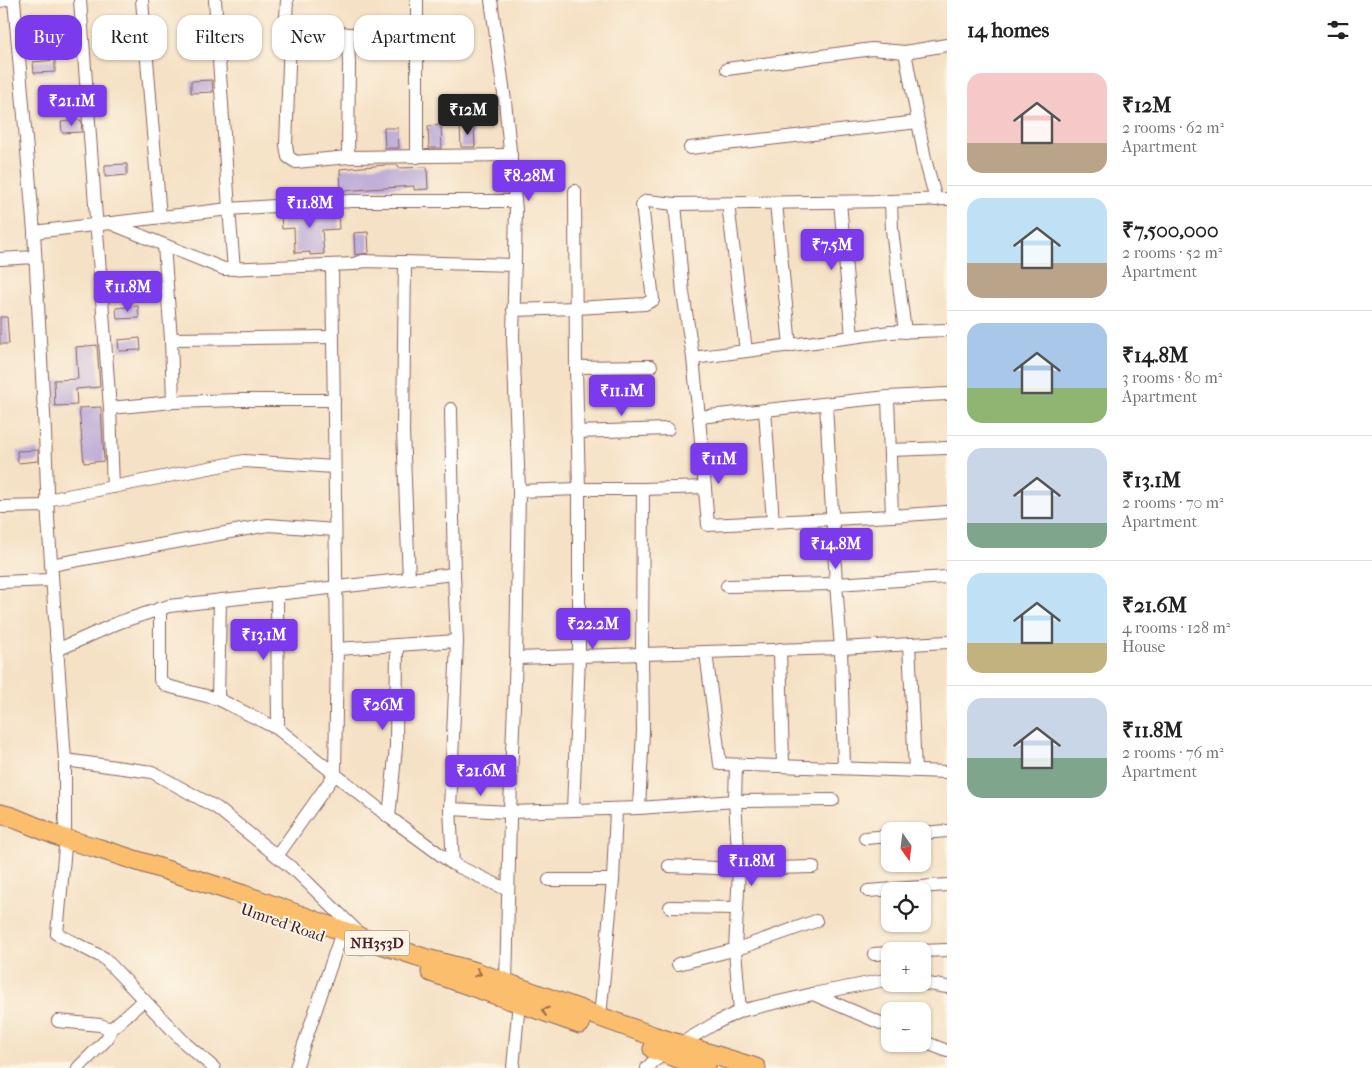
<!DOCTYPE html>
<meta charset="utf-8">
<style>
:root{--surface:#fff;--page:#f6f6f6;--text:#222;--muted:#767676;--line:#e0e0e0;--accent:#7c3aed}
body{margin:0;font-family:"IM FELL French Canon",serif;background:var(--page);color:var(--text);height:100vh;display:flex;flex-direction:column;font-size:19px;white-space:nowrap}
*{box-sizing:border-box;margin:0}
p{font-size:16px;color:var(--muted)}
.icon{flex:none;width:28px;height:28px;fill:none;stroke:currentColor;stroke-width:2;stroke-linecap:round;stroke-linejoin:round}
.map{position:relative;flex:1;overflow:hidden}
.panel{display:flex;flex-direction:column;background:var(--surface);width:425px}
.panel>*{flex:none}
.hud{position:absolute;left:15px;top:15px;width:475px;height:45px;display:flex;gap:10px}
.needle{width:32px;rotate:166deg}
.fabs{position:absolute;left:881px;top:822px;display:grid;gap:10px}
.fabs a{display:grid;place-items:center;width:50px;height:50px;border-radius:10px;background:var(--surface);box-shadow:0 1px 4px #0004;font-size:25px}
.price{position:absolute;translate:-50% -42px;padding:0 11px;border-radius:5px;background:var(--accent);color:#fff;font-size:16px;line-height:32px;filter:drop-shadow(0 1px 2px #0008)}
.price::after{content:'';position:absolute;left:50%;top:30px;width:15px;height:11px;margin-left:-8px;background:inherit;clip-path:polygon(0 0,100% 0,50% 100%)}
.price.active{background:#222;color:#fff}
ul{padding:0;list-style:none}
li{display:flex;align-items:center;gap:15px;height:125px;padding:0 20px}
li+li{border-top:1px solid var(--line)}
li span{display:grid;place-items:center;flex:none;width:140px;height:100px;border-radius:15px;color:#555}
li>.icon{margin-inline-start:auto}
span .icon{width:60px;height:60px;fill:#fffc;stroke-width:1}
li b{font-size:21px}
h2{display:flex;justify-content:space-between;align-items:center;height:60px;padding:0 20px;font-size:21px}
.tag{padding:0 18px;border-radius:15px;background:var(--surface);box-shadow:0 1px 4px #0004;font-size:18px;line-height:45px}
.tag.active{background:var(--accent);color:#fff}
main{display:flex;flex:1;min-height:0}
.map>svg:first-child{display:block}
.building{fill:#c0afd8}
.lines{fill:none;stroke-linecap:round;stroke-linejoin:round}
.minor-casing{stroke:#866361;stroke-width:14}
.highway-casing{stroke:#866361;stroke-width:21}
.minor{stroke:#fff;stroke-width:12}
.highway{stroke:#fabe6d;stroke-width:19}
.oneway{stroke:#996749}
.labels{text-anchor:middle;stroke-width:4;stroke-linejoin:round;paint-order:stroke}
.shield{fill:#fcf5e5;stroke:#7f5f63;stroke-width:1}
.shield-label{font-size:15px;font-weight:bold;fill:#4a1f2b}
.street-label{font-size:16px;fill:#4a1f2b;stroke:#fcf5e5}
</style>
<main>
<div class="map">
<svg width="947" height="1068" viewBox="0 0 947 1068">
<rect width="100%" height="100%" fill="#fcf5e5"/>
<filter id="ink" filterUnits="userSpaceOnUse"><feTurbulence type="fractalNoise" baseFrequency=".02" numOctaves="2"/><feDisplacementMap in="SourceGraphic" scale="10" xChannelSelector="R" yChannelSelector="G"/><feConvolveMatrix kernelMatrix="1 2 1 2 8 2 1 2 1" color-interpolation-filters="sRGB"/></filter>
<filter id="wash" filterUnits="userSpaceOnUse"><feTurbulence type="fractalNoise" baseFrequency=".0096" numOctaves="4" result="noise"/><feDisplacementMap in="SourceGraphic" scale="20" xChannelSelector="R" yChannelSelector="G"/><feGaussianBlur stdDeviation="1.12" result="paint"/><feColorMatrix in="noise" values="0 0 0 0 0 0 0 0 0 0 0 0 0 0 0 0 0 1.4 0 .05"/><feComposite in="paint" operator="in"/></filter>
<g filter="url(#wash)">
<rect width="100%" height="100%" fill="#f5e1c5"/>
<g id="blocks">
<g class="building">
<polygon points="55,60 55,72 34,73 33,62"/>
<polygon points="212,80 213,92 191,93 191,81"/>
<polygon points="78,90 79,102 59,103 58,92"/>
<polygon points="81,120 82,132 62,133 61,122"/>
<polygon points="441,125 442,148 429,148 428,126"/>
<polygon points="460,126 474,126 475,147 461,147"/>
<polygon points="384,128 398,128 399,148 385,148"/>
<polygon points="127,164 127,175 105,177 105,165"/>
<polygon points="385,165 398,165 399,168 427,167 428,189 414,190 414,186 341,191 340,169"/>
<polygon points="338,210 339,229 322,230 324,254 310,255 310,252 295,253 294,228 282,229 281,214"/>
<polygon points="368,232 369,253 355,255 354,233"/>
<polygon points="138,306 139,318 117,319 116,308"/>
<polygon points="0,317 7,317 9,344 0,344"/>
<polygon points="140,338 141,350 119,351 118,340"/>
<polygon points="97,345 100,387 76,389 77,405 55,406 54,380 78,379 76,347"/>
<polygon points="101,407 104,461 84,463 79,408"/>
<polygon points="38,450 38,461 18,463 17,451"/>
</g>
</g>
</g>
<g filter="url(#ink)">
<use href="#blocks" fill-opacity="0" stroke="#866361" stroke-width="1"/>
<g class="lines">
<defs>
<g id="minor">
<polyline points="14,0 34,232 45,431 48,519 65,760 65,847 57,934 104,958 186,1044 214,1068"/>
<polyline points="80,0 110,408 113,487"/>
<polyline points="142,0 160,217"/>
<polyline points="215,0 229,209 351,201 515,201"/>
<polyline points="287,0 286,18 290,39 286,145 288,157 296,162 348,157 511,155"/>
<polyline points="491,0 505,101 516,210 513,337 519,491"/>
<polyline points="0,1 5,0"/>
<polyline points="307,28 348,34 349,65 348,157"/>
<polyline points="348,34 379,37"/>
<polyline points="727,69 872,49 905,52"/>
<polyline points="690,148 918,122"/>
<polyline points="417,157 417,0"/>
<polyline points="936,200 925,159 905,52 947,45"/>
<polyline points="891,201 675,204 683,293 693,358 699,417 708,525 892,516"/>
<polyline points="840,202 852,337"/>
<polyline points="776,203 790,346"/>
<polyline points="728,204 746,351"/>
<polyline points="112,223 229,209 234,269"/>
<polyline points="34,232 110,223 224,269 354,264 363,261 515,265"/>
<polyline points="164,245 171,339 333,337"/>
<polyline points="0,259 35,257"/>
<polyline points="405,262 403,431 409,579"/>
<polyline points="332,265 337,649"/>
<polyline points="513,310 576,308 645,304 653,300 642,204 647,201 675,204"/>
<polyline points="905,332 892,230 891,201 947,199"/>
<polyline points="171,339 173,402"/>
<polyline points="693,358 890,332 947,330"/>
<polyline points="576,367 651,366"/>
<polyline points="947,394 888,397 892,516 947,512"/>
<polyline points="826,404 836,584 841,648 844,768"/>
<polyline points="110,408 173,402 239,400 334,400"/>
<polyline points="765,410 773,522"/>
<polyline points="699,417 888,397"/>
<polyline points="577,432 668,429"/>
<polyline points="890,450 947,448"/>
<polyline points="643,489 705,487"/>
<polyline points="47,500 244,461 334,467"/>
<polyline points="0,507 47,506"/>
<polyline points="51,565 268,525 335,530"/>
<polyline points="454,574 457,641"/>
<polyline points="0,582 51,580"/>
<polyline points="727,586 836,584 947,577"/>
<polyline points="277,593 278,729"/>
<polyline points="160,608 160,680 167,686 218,699 220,600"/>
<polyline points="947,642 841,648 706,652 720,764 947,772"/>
<polyline points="909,644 915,770"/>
<polyline points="780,649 783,766"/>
<polyline points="57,650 120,622 169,606 454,574 451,409"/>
<polyline points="516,658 706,652"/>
<polyline points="218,699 278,729 389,817 453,864 508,890"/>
<polyline points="65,760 152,772 217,808 298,873 365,939 362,948"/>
<polyline points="736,765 735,801 739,869 735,950 740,1011"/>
<polyline points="639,808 735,801 833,800"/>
<polyline points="450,809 510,812 639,808 643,731 642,654 643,489 579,489 576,367 575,191"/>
<polyline points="389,817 396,747 397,645"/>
<polyline points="922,833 947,831"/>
<polyline points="865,838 890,836"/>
<polyline points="277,856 335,774 337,649 457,641 450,809 453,864"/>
<polyline points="669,866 739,869 813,867"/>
<polyline points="549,880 613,880"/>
<polyline points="868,891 947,885"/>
<polyline points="670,907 737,908"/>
<polyline points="921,951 947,950"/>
<polyline points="874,954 890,953"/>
<polyline points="678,964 737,949 816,921"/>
<polyline points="922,983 947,987"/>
<polyline points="506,984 511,776 516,658 519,491 579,489 579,656 573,810"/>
<polyline points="813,994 890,1027"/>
<polyline points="600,1017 613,880 616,810"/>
<polyline points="58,1021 100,1025 111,1029"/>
<polyline points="922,1041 947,1051"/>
<polyline points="78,1068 107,1039 111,1029 144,1000"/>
<polyline points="296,1068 339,941 344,931"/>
<polyline points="513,1068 519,1002"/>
<polyline points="647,1068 654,1061 680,1044 714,1024 740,1011 813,994 890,979"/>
</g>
<g id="highway">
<polyline points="0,814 12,817 65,839 97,848 244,895 365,939 427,959 476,972 653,1036 756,1068"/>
<polyline points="431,972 580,1024"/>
<polyline points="653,1049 706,1068"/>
</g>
</defs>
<use href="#minor" class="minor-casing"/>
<use href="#highway" class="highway-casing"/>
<use href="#minor" class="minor"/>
<use href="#highway" class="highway"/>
</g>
<defs><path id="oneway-chevron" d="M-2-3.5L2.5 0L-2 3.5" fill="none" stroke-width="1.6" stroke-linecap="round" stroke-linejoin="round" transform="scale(1.25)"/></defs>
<g class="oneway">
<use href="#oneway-chevron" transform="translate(478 973) rotate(18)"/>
<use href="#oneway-chevron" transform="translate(545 1011) rotate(-161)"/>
</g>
</g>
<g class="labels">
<rect class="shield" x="344.5" y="930.5" width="65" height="25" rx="4"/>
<g class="shield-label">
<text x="377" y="948">NH353D</text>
</g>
<g class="street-label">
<text transform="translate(283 922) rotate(19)" y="6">Umred Road</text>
</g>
</g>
</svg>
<div class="fabs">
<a><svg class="needle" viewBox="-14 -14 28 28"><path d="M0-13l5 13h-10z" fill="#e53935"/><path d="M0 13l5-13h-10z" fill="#767676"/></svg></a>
<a><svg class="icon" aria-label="locate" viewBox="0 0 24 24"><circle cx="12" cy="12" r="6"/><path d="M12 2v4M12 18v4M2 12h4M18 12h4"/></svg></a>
<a>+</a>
<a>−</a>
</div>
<b class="price" style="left:72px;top:127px">₹21.1M</b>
<b class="price active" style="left:468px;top:136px">₹12M</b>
<b class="price" style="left:529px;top:202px">₹8.28M</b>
<b class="price" style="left:310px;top:229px">₹11.8M</b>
<b class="price" style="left:832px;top:271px">₹7.5M</b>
<b class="price" style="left:128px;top:313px">₹11.8M</b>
<b class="price" style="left:622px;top:417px">₹11.1M</b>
<b class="price" style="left:719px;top:485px">₹11M</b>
<b class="price" style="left:836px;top:570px">₹14.8M</b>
<b class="price" style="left:593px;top:650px">₹22.2M</b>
<b class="price" style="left:264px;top:661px">₹13.1M</b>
<b class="price" style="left:383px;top:731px">₹26M</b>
<b class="price" style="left:481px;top:797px">₹21.6M</b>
<b class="price" style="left:752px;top:887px">₹11.8M</b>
<div class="hud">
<a class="tag active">Buy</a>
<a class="tag">Rent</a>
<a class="tag">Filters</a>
<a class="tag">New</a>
<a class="tag">Apartment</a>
</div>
</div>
<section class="panel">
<h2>14 homes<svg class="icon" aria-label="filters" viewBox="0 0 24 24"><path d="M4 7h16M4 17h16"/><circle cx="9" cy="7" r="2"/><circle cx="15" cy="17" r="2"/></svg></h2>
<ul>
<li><span style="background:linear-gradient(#f6c9c9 70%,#b9a48a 0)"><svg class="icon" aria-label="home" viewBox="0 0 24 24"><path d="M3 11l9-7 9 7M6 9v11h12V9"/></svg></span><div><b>₹12M</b><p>2 rooms · 62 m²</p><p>Apartment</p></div></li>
<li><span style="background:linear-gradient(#bfe0f5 65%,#b9a48a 0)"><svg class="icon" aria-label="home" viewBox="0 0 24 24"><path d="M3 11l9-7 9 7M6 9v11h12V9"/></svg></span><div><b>₹7,500,000</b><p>2 rooms · 52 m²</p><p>Apartment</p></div></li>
<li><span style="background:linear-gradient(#a9c7e8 65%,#8fb573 0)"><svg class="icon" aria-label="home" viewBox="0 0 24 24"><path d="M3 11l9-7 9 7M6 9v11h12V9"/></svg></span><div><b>₹14.8M</b><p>3 rooms · 80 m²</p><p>Apartment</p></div></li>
<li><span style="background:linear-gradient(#c9d6e8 75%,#7fa58c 0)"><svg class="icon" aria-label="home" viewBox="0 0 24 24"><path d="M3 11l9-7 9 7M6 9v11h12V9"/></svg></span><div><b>₹13.1M</b><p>2 rooms · 70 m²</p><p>Apartment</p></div></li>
<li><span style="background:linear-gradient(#bfe0f5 70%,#c2b280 0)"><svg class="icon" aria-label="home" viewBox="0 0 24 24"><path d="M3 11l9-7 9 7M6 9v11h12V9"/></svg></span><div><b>₹21.6M</b><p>4 rooms · 128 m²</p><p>House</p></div></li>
<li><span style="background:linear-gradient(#c9d6e8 60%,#7fa58c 0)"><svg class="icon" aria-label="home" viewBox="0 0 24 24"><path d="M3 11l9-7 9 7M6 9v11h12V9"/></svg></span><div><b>₹11.8M</b><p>2 rooms · 76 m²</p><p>Apartment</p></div></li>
</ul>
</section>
</main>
